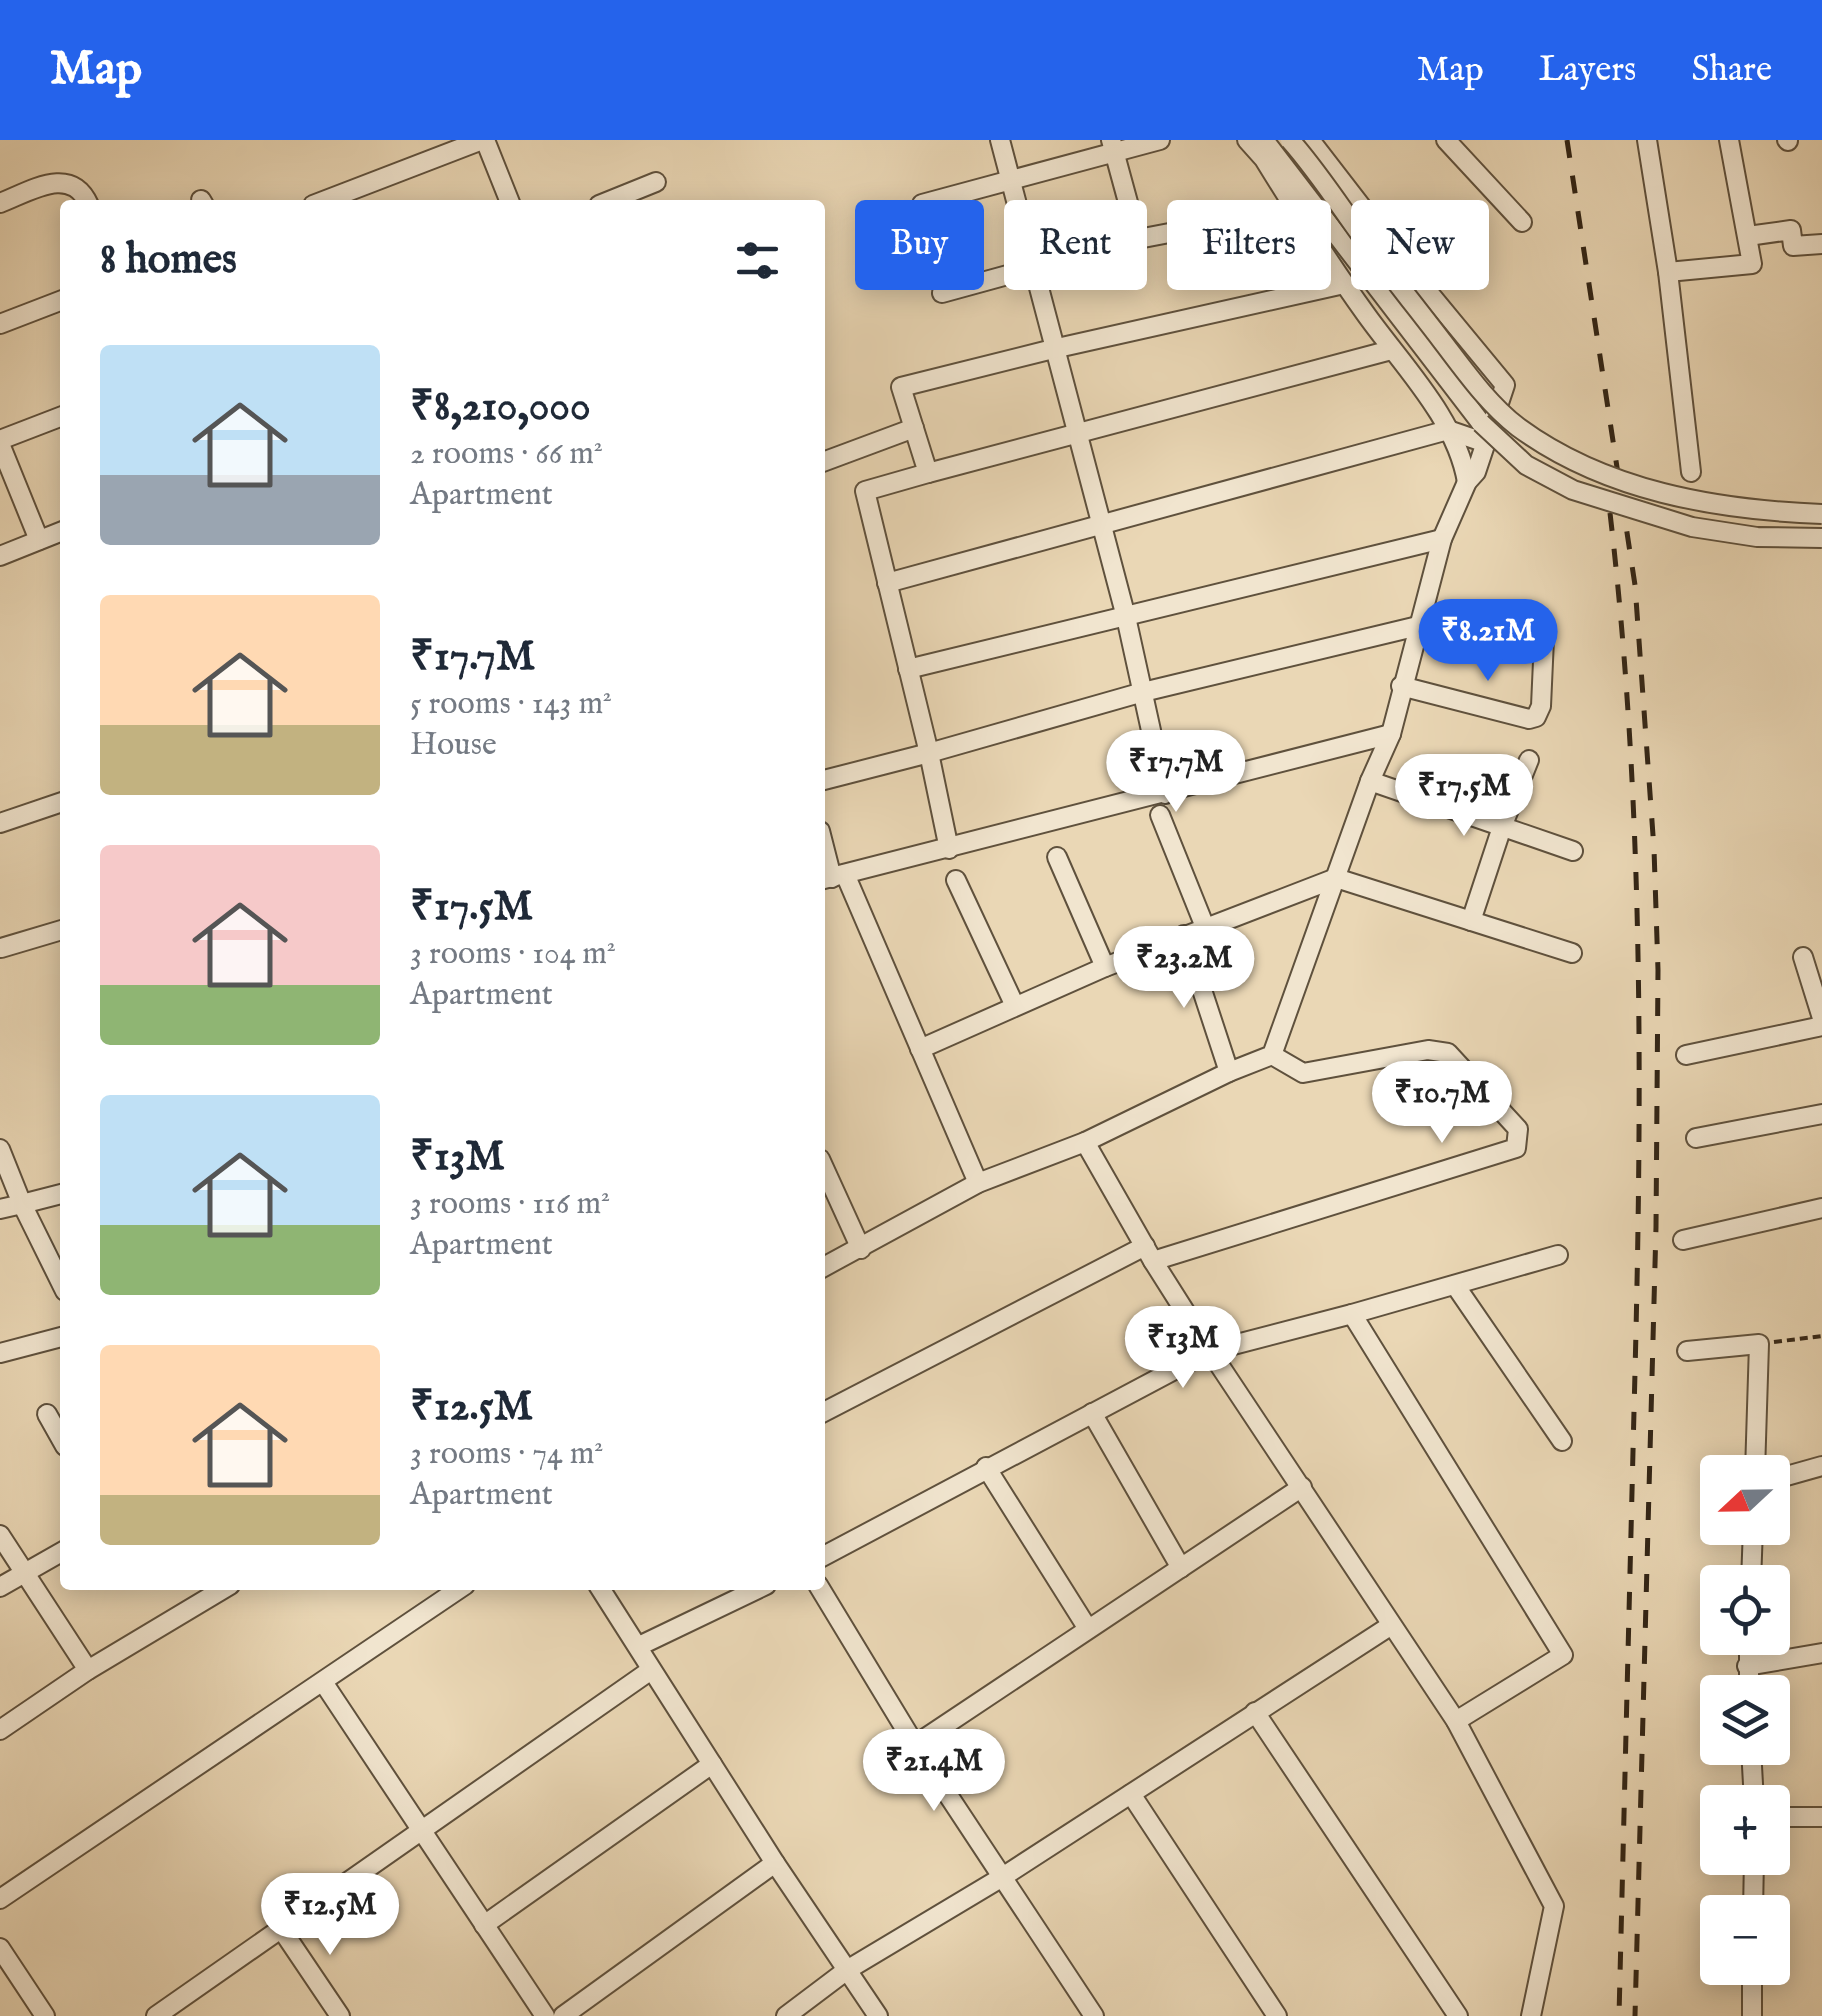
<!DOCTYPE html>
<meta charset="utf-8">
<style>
:root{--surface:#fff;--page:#f2f2f3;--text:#1f2937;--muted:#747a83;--accent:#2563eb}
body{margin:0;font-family:"IM FELL English",serif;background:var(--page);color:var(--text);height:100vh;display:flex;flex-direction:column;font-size:38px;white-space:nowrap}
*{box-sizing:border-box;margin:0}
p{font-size:32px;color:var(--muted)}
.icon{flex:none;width:55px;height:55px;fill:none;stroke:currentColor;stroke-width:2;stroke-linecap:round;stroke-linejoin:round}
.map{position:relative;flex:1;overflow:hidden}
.panel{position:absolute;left:60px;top:60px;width:765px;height:1390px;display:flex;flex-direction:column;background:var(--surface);border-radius:10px;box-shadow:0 5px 25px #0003}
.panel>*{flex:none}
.guide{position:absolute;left:855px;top:60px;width:815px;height:90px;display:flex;gap:20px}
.needle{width:65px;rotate:248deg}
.tools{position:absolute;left:1700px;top:1315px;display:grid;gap:20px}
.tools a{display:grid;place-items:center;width:90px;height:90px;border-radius:10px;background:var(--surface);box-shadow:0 5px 25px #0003;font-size:50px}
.price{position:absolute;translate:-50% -85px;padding:0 22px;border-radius:35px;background:#fff;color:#222;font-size:32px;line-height:65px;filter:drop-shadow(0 2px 5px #0008)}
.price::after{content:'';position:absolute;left:50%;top:60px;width:30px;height:22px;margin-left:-15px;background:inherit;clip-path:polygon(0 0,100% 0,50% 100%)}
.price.active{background:var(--accent);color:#fff}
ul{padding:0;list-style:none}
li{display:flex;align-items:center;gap:30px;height:250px;padding:0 40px}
li span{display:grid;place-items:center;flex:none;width:280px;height:200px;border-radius:10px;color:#555}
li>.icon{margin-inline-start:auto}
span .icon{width:120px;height:120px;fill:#fffc;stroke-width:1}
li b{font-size:42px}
h2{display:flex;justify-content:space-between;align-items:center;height:120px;padding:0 40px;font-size:42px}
.pill{padding:0 35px;border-radius:10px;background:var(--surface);box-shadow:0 5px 25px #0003;font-size:35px;line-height:90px}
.pill.active{background:var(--accent);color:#fff}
header{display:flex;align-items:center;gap:60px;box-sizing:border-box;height:140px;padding:0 50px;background:var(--accent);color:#fff}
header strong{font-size:48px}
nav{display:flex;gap:55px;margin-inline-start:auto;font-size:35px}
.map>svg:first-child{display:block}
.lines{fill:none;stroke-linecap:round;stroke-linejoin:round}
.minor-casing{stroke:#5f513d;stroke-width:22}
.path{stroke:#312415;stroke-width:4;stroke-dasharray:8 5;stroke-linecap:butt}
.minor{stroke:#f1e5cf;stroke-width:18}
.rail{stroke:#312415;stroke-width:5;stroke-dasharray:18 18;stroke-linecap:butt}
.minor-bridge-casing{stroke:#5f513d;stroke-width:22;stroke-linecap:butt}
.minor-bridge{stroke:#f1e5cf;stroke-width:18}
</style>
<header>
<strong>Map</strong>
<nav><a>Map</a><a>Layers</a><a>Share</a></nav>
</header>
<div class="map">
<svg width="1822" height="1876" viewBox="0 0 1822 1876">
<rect width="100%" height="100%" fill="#ead7b5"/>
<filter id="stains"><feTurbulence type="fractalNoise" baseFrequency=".002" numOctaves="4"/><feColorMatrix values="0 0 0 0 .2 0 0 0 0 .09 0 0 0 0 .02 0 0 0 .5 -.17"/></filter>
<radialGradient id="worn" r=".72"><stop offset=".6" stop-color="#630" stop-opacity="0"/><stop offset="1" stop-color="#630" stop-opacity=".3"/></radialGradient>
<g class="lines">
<defs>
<g id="minor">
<polyline points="485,0 511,65"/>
<polyline points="1000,0 1126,477 1165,654"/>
<polyline points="1111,0 1138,99"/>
<path d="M1247,0L1264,19C1296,71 1329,123 1365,173C1402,225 1456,278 1467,342"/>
<polyline points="1264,0 1481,283"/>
<polyline points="1446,0 1522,82"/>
<polyline points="1647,0 1668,132 1691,332"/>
<polyline points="1787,0 1788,1"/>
<polyline points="201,60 204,65"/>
<path d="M0,63C31,51 71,24 89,65"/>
<polyline points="922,64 1160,0"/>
<polyline points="313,65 482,0"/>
<polyline points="599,65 656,42"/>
<polyline points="1748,96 1791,90 1793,106 1822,104"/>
<polyline points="1668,132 1752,124 1729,0"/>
<polyline points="942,153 1138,99 1295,69"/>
<polyline points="0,184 65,159"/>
<polyline points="0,300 65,275"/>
<polyline points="0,304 39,400"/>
<polyline points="820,323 914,288"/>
<polyline points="928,333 1391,210"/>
<polyline points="0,416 65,390"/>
<polyline points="887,443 1448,290 1486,303"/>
<polyline points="908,529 1442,399"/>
<polyline points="1401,546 1529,579 1536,577 1541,566 1544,499"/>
<polyline points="820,641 929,613 865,351 928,333 901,247 1053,209 1344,144"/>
<polyline points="1370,641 1573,711"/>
<polyline points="1160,675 1205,787"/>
<polyline points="0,683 65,661"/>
<polyline points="820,691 832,738"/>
<polyline points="949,709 929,613 1143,552 1418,486"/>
<polyline points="1057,717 1105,827"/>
<polyline points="845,734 978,1043"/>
<polyline points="820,740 1391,594"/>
<polyline points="956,740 1015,866"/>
<polyline points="1471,781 1502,687 1529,620"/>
<polyline points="1184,795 1229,932"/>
<polyline points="1,808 65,789"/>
<polyline points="1803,817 1822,878"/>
<polyline points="920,909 1105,827 1336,738 1572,813"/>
<polyline points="1686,915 1822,886"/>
<polyline points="1696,998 1822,974"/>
<polyline points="1085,1002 1153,1121 1210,1211 1456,1581 1554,1766 1531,1876"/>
<polyline points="0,1009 22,1064 0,1069"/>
<polyline points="820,1019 861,1109"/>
<polyline points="65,1053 22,1064 65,1151"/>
<polyline points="1683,1100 1822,1068"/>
<polyline points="1153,1121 1516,1008 1518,989 1448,913 1428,910 1303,933 1272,915"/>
<polyline points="820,1129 978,1043 1085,1002 1229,932 1272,915 1370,641 1391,594 1442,399 1467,342 1476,332 1505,245 1415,136 1310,0"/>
<polyline points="1455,1145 1562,1301"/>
<polyline points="1352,1174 1563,1515 1456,1581"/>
<polyline points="1687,1211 1759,1204 1755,1332"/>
<polyline points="0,1213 65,1196"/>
<polyline points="1092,1273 1181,1428"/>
<polyline points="47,1274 65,1306"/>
<polyline points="820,1274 1145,1106"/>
<polyline points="986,1327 1088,1489"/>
<polyline points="1772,1340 1822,1326"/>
<polyline points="0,1395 88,1530"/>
<polyline points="820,1418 1210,1211 1352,1174 1558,1115"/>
<polyline points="1751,1442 1753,1388"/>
<polyline points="598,1445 775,1723 878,1876"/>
<polyline points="818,1445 915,1605 1094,1876"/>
<polyline points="0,1447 65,1410"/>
<polyline points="1749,1498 1749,1552"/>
<polyline points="639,1506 766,1445"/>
<polyline points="1747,1526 1822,1513"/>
<polyline points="323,1542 545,1876"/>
<polyline points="1255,1572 1458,1876"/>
<polyline points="0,1590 88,1530 230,1445"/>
<polyline points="915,1605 1302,1347"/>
<polyline points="1751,1608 1754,1662"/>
<polyline points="1131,1654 1277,1876"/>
<polyline points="1772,1677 1822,1677"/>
<polyline points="0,1759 465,1445"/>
<polyline points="1753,1772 1754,1718"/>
<polyline points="484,1785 712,1624"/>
<polyline points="280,1787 340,1876"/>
<polyline points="0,1808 45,1876"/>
<polyline points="156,1876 651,1530"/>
<polyline points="563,1876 775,1723"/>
<polyline points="786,1876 847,1830 1004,1736 1390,1486"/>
<polyline points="1752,1876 1752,1828"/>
</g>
</defs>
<use href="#minor" class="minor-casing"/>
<polyline class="path" points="1774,1202 1822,1196"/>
<use href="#minor" class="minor"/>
<g class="rail">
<polyline points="1567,0 1635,445 1654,709 1658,830 1656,1087 1635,1876"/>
<path d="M1610,373C1645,672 1642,971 1634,1271C1629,1473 1624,1674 1619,1876"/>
</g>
<defs>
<g id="minor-bridge">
<path d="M1290,0C1321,35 1344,73 1372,110C1395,141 1419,171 1442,201C1465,231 1488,264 1518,287C1605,351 1716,370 1822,374"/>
<polyline points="1481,283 1526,325 1573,350 1692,387 1757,397 1822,398"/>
</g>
</defs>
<use href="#minor-bridge" class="minor-bridge-casing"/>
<use href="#minor-bridge" class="minor-bridge"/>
</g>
<rect width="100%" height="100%" filter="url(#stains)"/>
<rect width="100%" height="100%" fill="url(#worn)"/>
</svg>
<div class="tools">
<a><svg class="needle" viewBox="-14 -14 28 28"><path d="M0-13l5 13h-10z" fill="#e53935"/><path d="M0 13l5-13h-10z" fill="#747a83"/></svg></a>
<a><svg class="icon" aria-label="locate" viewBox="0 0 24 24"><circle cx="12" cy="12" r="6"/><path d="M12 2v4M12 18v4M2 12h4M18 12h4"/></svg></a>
<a><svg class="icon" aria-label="layers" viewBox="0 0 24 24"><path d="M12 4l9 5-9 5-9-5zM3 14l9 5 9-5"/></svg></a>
<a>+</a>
<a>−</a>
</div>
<b class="price active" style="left:1488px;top:544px">₹8.21M</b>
<b class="price" style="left:1176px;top:675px">₹17.7M</b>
<b class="price" style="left:1464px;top:699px">₹17.5M</b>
<b class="price" style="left:1184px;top:871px">₹23.2M</b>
<b class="price" style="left:1442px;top:1006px">₹10.7M</b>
<b class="price" style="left:1183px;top:1251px">₹13M</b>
<b class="price" style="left:934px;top:1674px">₹21.4M</b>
<b class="price" style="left:330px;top:1818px">₹12.5M</b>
<div class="guide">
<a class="pill active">Buy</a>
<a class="pill">Rent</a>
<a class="pill">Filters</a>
<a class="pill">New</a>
</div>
<section class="panel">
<h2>8 homes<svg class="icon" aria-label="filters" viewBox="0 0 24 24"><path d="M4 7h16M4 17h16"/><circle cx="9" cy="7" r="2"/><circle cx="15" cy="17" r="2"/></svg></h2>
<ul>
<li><span style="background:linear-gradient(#bfe0f5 65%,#9aa5b1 0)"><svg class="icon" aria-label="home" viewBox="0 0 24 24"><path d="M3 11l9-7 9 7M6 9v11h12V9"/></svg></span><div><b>₹8,210,000</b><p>2 rooms · 66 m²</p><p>Apartment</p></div></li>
<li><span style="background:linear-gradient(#ffd9b3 65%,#c2b280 0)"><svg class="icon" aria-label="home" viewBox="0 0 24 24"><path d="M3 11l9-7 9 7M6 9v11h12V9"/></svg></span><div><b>₹17.7M</b><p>5 rooms · 143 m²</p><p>House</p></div></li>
<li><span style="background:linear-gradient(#f6c9c9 70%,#8fb573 0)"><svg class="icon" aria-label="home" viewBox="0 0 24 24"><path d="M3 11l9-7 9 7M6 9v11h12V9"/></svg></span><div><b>₹17.5M</b><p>3 rooms · 104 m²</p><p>Apartment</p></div></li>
<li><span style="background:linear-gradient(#bfe0f5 65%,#8fb573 0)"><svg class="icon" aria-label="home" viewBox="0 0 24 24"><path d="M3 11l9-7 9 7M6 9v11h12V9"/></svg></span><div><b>₹13M</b><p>3 rooms · 116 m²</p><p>Apartment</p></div></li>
<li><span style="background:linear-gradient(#ffd9b3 75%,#c2b280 0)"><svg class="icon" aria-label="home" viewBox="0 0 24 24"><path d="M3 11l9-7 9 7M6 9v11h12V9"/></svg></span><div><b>₹12.5M</b><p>3 rooms · 74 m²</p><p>Apartment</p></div></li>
</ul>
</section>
</div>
